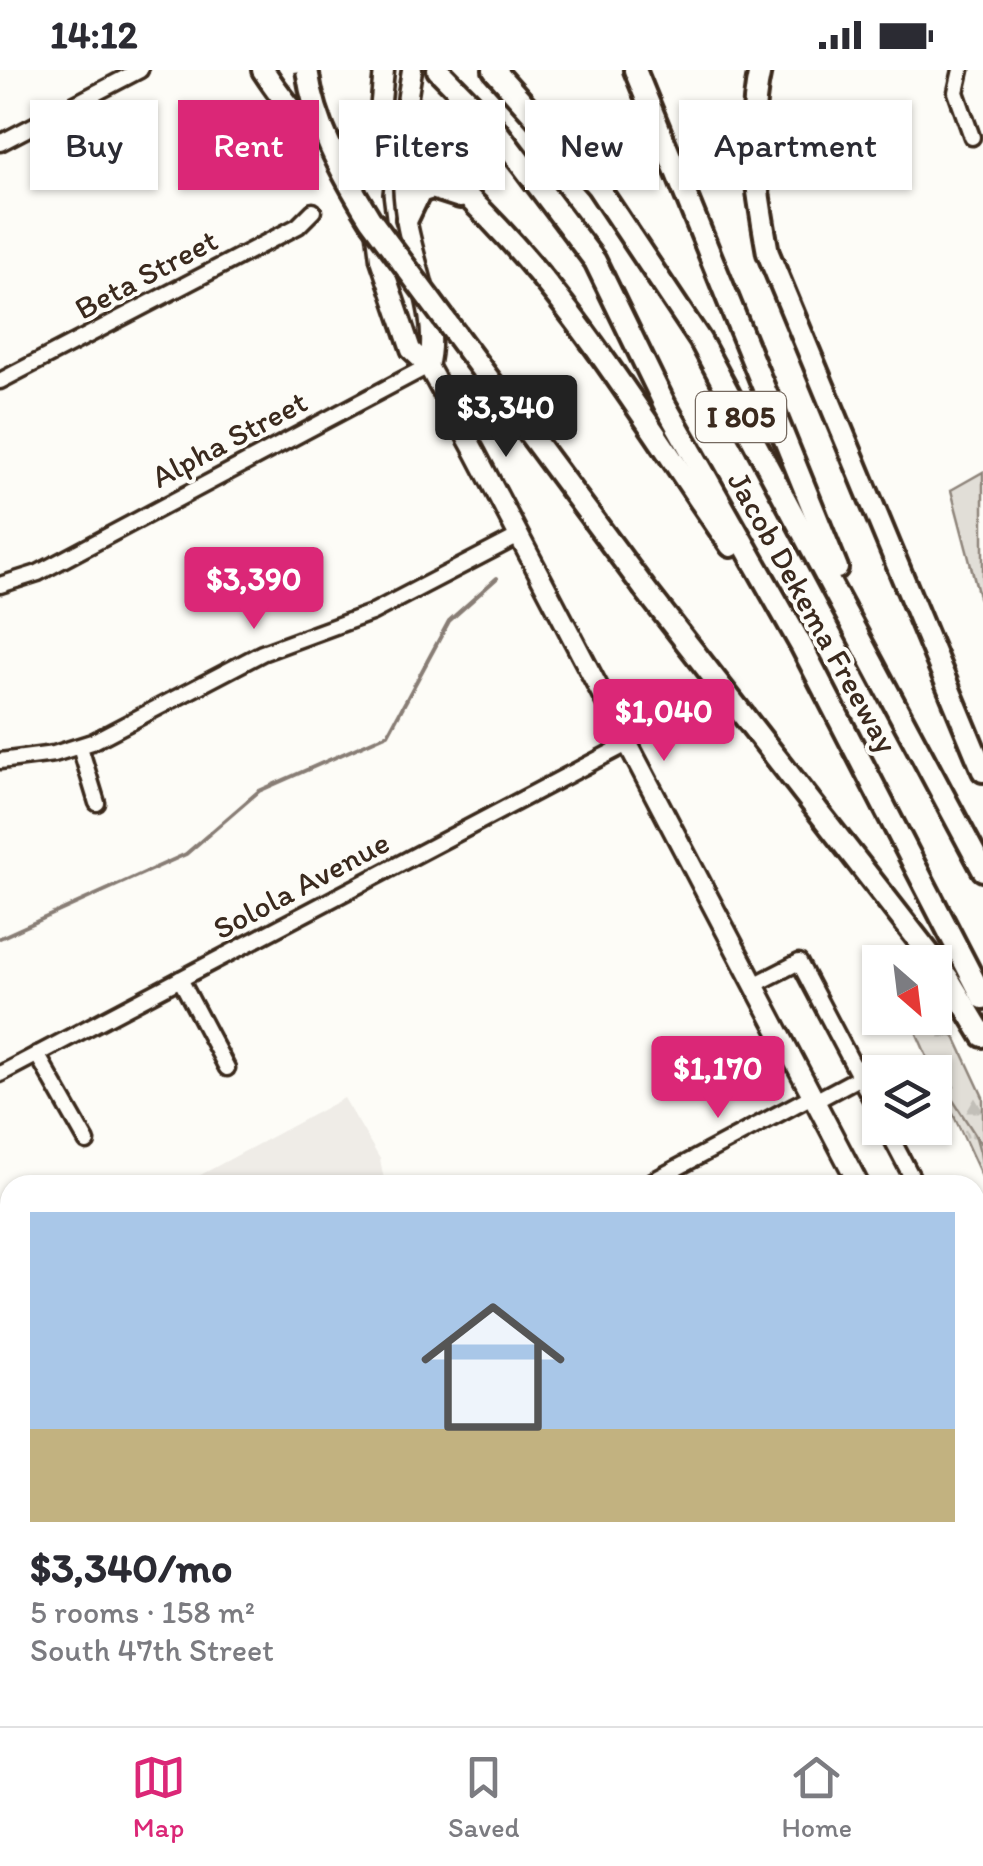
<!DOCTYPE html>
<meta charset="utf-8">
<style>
:root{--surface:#fff;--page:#f2f2f3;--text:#2b2b33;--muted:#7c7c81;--line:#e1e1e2;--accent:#db2777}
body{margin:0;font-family:Itim,sans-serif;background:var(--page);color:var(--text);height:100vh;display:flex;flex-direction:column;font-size:38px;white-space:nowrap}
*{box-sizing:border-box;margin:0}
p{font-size:32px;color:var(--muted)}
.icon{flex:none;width:55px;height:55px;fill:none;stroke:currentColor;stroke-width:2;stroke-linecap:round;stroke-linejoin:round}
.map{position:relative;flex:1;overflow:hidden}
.details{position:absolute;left:0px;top:1105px;width:985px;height:552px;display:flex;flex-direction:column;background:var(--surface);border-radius:30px 30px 0 0;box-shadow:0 2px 8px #0004}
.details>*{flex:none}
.banner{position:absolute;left:30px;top:30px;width:925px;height:90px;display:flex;gap:20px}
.needle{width:65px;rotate:152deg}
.buttons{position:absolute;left:862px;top:875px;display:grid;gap:20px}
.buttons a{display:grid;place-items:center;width:90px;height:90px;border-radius:0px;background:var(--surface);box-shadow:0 2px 8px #0004;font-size:50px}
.price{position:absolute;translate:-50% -85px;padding:0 22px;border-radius:10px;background:var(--accent);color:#fff;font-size:32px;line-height:65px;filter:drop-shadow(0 2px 5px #0008)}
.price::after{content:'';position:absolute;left:50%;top:60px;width:30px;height:22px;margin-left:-15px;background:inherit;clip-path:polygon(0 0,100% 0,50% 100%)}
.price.selected{background:#222;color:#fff}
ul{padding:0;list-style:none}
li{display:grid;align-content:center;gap:20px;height:530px;padding:0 30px}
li+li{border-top:2px solid var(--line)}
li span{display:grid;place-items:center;height:310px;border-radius:0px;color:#555}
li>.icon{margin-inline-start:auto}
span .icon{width:180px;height:180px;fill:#fffc;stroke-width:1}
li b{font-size:42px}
.pill{padding:0 35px;border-radius:0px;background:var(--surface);box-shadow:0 2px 8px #0004;font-size:35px;line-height:90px}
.pill.selected{background:var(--accent);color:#fff}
.status{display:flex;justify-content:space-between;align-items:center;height:70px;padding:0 50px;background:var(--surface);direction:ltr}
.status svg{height:28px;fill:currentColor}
.tabs{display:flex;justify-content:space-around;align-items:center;height:140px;border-top:2px solid var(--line);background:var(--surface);font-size:28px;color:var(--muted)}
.tabs a{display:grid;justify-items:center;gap:5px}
.tabs .selected{color:var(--accent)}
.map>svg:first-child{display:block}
.built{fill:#efece7}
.grass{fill:url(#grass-tufts);stroke:#8e847a;stroke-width:2.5}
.forest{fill:url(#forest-firs);stroke:#8e847a;stroke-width:2.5}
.park{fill:#e1ded7;stroke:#8e847a;stroke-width:2.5}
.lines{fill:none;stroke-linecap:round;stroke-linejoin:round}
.stream{stroke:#887d74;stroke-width:4}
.minor-casing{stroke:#3b2a1e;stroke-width:21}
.major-casing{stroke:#3b2a1e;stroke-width:25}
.highway-casing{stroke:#3b2a1e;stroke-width:28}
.minor{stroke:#fdfcf7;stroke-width:14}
.major{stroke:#fdfcf7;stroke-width:18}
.highway{stroke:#fdfcf7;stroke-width:20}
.highway-bridge-casing{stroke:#3b2a1e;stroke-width:28;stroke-linecap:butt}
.highway-bridge{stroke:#fdfcf7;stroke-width:20}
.labels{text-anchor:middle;stroke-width:8;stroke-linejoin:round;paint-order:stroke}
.shield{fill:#fdfcf7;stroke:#75695f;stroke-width:2.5}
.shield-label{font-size:30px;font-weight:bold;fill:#3b2a1e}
.street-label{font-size:32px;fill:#3b2a1e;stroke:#fdfcf7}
</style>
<div class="status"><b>14:12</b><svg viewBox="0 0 49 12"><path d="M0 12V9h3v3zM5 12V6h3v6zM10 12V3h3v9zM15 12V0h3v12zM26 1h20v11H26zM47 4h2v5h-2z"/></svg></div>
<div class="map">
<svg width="983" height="1656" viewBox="0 0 983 1656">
<defs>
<pattern id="grass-tufts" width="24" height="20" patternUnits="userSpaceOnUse" patternTransform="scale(2.5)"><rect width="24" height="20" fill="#e1ded7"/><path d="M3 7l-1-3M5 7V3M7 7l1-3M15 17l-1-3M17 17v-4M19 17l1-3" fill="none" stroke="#c2bfb8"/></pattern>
<pattern id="forest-firs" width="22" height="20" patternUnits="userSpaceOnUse" patternTransform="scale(2.5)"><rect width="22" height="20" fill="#e1ded7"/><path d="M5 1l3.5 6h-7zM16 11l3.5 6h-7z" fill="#c2bfb8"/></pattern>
</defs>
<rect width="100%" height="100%" fill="#fdfcf7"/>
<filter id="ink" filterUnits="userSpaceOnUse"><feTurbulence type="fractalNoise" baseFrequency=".01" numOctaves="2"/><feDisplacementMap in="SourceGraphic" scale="20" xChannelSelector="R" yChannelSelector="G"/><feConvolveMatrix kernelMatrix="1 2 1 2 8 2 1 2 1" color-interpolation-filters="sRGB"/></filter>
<g filter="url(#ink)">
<polygon class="built" points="344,1028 380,1089 385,1115 182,1115"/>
<path class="grass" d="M931,996C959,1035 983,1061 983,1109Z"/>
<polygon class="forest" points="935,937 950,956 983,1027 983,1077 931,996 910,948 935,948"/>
<polygon class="park" points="983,402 983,542 951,420"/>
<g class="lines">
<polyline class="stream" points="0,868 186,784 259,721 388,664 449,551 497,508"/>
<defs>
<g id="minor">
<polyline points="961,0 956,22 972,67"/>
<polyline points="0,73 140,0"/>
<polyline points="0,311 298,156 313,141"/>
<polyline points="0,515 38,503 428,296"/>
<polyline points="80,677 97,733"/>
<polyline points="0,691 54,684 92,672 262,583 371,543 517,467"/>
<polyline points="180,909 227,998"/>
<polyline points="754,915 799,892 880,1046"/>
<polyline points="37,984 87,1072"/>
<polyline points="0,1004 627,674"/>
<polyline points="815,1031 860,1007"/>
<polyline points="886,1058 916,1115"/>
<polyline points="645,1115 812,1026"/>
<polyline points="0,1254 10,1273"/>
<polyline points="0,1484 10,1479"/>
<polyline points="0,1619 10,1615"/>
<polyline points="33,1648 37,1656"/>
<polyline points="72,1648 76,1656"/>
<polyline points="210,1648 215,1656"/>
<polyline points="411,1648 412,1656"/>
<polyline points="680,1648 684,1656"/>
<polyline points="826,1648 830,1656"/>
<polyline points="153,1656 168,1648"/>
</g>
<g id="major">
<polyline points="384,0 372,124 380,189 411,280 428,296 475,382 859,1115"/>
<path d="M412,0C403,50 399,103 407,153C415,198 440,252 428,296"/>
<polyline points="975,1310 983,1305"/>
<polyline points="975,1335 983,1351"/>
<polyline points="331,1656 347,1648"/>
</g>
<g id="highway">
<path d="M263,0C292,44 322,81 377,91C405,96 433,94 455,115C566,216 646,354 731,476"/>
<polyline points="438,0 492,55 595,191 665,335 801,575 983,928"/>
<polyline points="494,0 597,116 700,270 983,800"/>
<polyline points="635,0 837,498"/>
<path d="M760,0C746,61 757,122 768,183L983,701"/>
<polyline points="407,149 420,122 432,118 460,127"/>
<polyline points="644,518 948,908 983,966"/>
</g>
</defs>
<use href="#minor" class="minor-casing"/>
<use href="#major" class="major-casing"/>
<use href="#highway" class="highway-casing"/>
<use href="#minor" class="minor"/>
<use href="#major" class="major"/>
<use href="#highway" class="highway"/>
<defs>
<path id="highway-bridge" d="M307,0C315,55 341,102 370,149L644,518"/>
</defs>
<use href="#highway-bridge" class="highway-bridge-casing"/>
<use href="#highway-bridge" class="highway-bridge"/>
</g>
</g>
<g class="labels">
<rect class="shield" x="696" y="322" width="90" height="50" rx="8"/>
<g class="shield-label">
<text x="741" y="357">I 805</text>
</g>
<g class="street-label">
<text transform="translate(146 204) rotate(-28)" y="11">Beta Street</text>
<text transform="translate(229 369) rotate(-28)" y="11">Alpha Street</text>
<text transform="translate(813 542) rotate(61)" y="11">Jacob Dekema Freeway</text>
<text transform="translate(301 815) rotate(-28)" y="11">Solola Avenue</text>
</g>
</g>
</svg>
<div class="buttons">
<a><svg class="needle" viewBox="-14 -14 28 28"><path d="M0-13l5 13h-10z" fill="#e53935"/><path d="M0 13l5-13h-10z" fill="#7c7c81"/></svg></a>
<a><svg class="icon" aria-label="layers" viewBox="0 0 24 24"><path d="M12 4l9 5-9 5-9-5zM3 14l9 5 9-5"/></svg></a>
</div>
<b class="price selected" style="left:506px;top:390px">$3,340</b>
<b class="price" style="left:254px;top:562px">$3,390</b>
<b class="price" style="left:664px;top:694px">$1,040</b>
<b class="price" style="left:718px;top:1051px">$1,170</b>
<div class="banner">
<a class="pill">Buy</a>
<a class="pill selected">Rent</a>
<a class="pill">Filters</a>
<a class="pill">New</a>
<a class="pill">Apartment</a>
</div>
<section class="details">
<ul>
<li><span style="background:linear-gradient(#a9c7e8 70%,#c2b280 0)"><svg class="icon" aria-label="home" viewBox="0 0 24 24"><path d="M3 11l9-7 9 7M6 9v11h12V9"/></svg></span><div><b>$3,340/mo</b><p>5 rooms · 158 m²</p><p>South 47th Street</p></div></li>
</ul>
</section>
</div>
<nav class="tabs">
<a class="selected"><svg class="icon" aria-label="map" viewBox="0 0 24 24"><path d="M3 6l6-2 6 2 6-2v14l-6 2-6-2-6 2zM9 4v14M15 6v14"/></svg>Map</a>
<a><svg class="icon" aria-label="saved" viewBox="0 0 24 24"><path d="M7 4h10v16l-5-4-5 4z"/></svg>Saved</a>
<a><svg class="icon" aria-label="home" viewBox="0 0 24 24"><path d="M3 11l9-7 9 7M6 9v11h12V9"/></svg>Home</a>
</nav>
